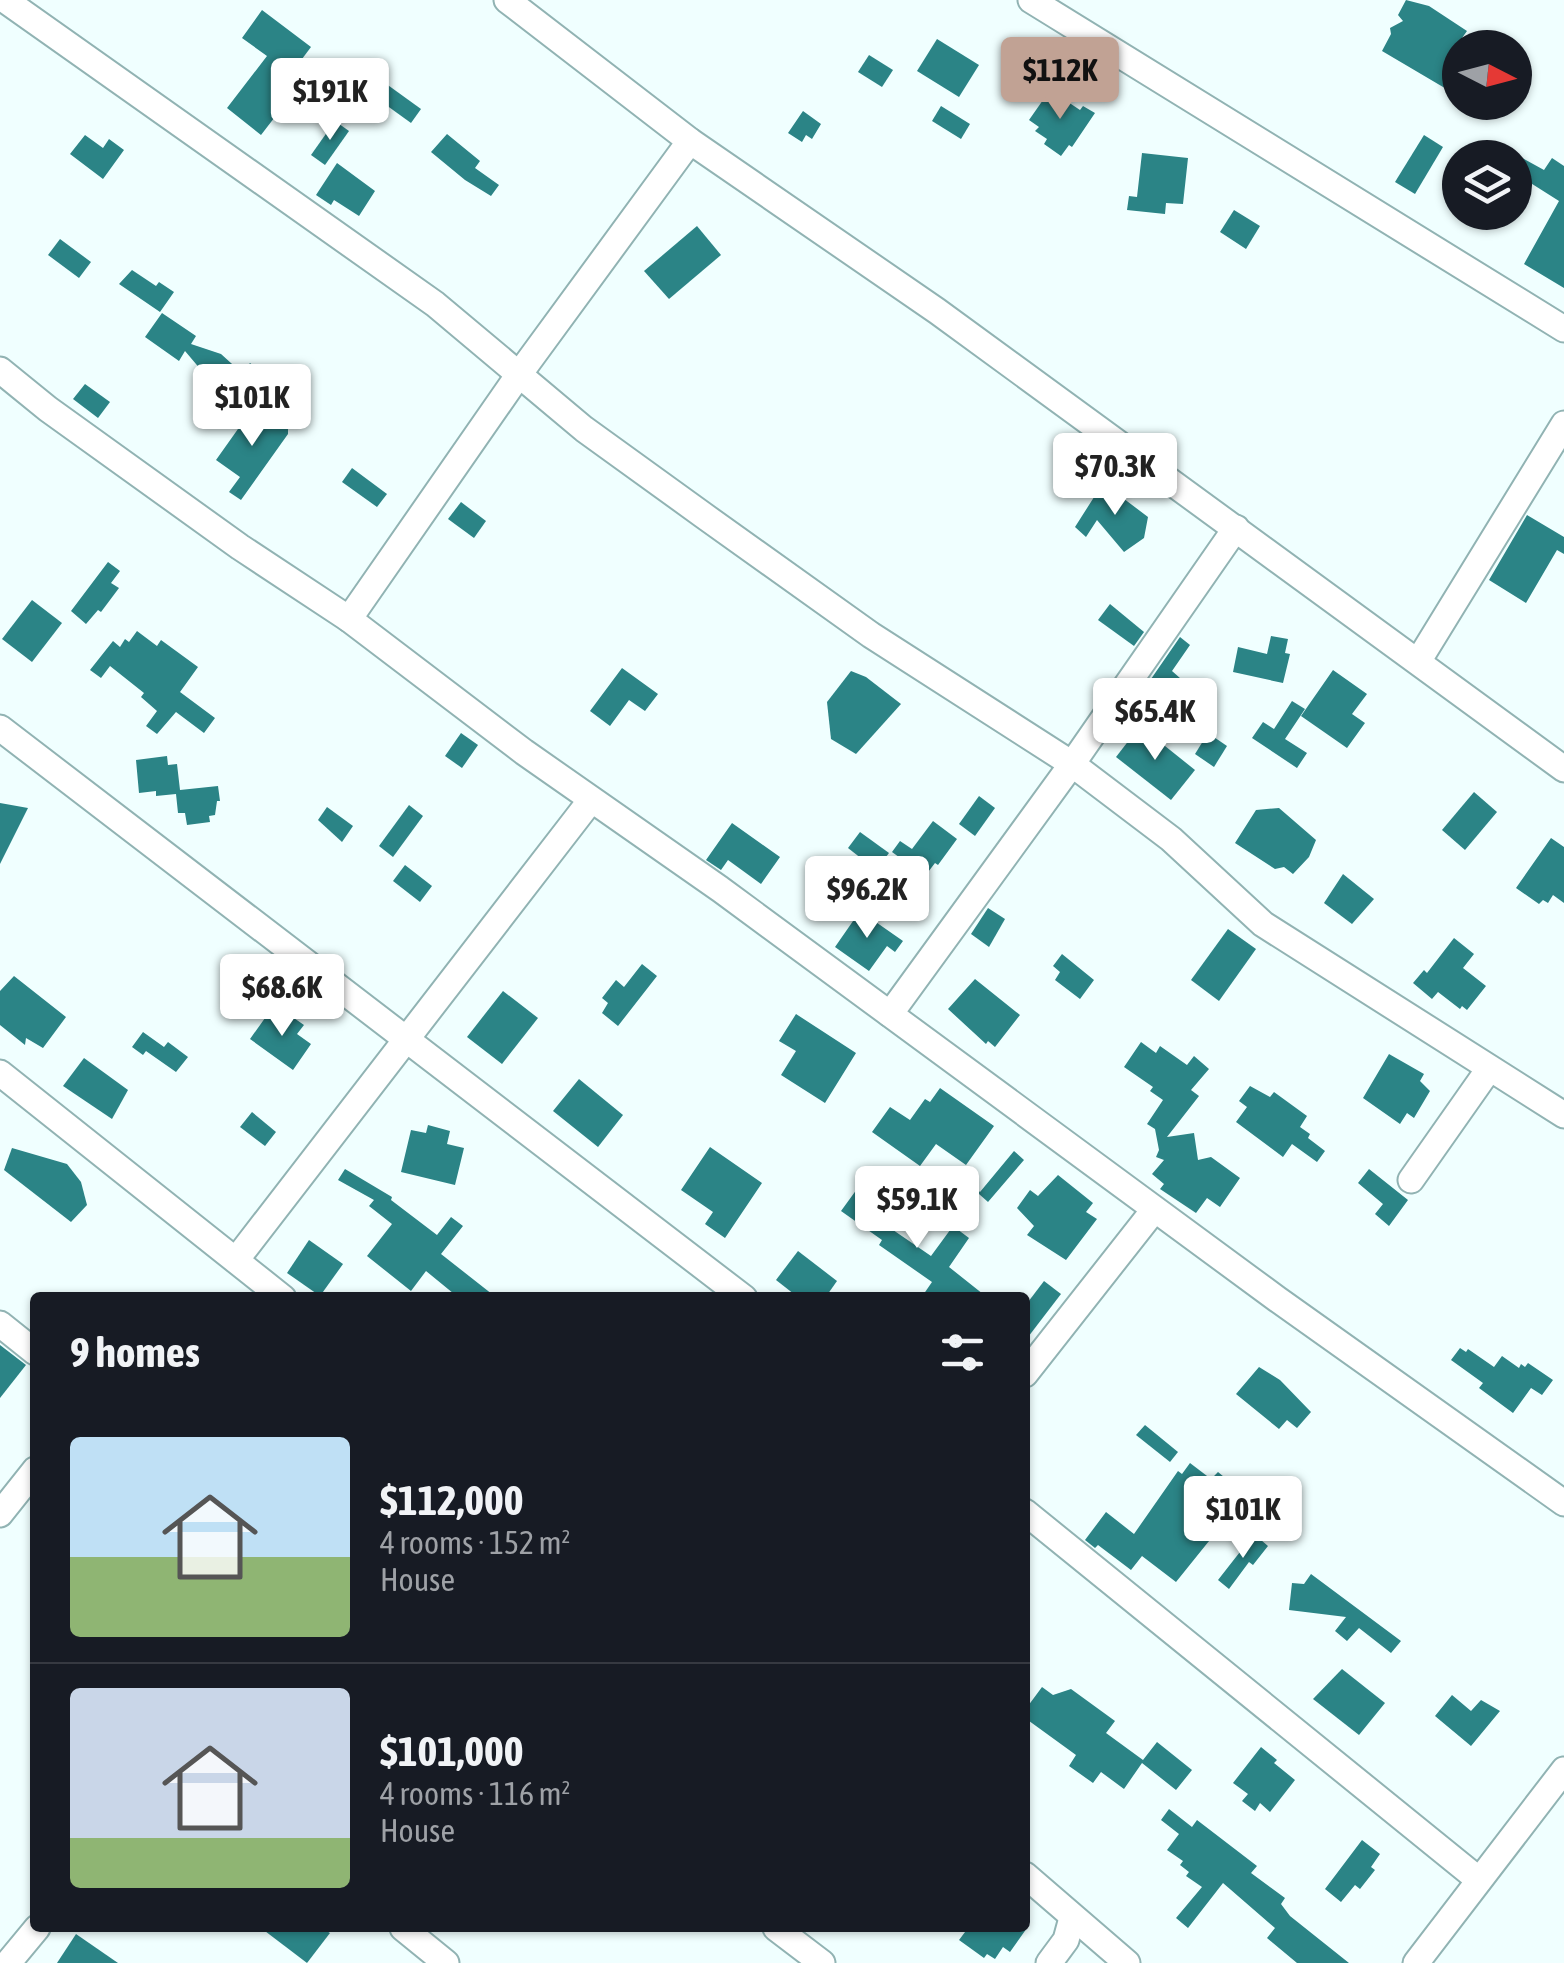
<!DOCTYPE html>
<meta charset="utf-8">
<style>
:root{--surface:#171b24;--page:#242831;--text:#f1f3f6;--muted:#9ea1a6;--line:#363941;--accent:#c1a294}
body{margin:0;font-family:"Asap Condensed",sans-serif;background:var(--page);color:var(--text);height:100vh;display:flex;flex-direction:column;font-size:38px;white-space:nowrap}
*{box-sizing:border-box;margin:0}
p{font-size:32px;color:var(--muted)}
.icon{flex:none;width:55px;height:55px;fill:none;stroke:currentColor;stroke-width:2;stroke-linecap:round;stroke-linejoin:round}
.map{position:relative;flex:1;overflow:hidden}
.details{position:absolute;left:30px;top:1292px;width:1000px;height:640px;display:flex;flex-direction:column;background:var(--surface);border-radius:10px;box-shadow:0 2px 8px #0004}
.details>*{flex:none}
.needle{width:65px;rotate:96deg}
.tools{position:absolute;left:1442px;top:30px;display:grid;gap:20px}
.tools a{display:grid;place-items:center;width:90px;height:90px;border-radius:50%;background:var(--surface);box-shadow:0 2px 8px #0004;font-size:50px}
.price{position:absolute;translate:-50% -85px;padding:0 22px;border-radius:10px;background:#fff;color:#222;font-size:32px;line-height:65px;filter:drop-shadow(0 2px 5px #0008)}
.price::after{content:'';position:absolute;left:50%;top:60px;width:30px;height:22px;margin-left:-15px;background:inherit;clip-path:polygon(0 0,100% 0,50% 100%)}
.price.on{background:var(--accent);color:#111}
ul{padding:0;list-style:none}
li{display:flex;align-items:center;gap:30px;height:250px;padding:0 40px}
li+li{border-top:2px solid var(--line)}
li span{display:grid;place-items:center;flex:none;width:280px;height:200px;border-radius:10px;color:#555}
li>.icon{margin-inline-start:auto}
span .icon{width:120px;height:120px;fill:#fffc;stroke-width:1}
li b{font-size:42px}
h2{display:flex;justify-content:space-between;align-items:center;height:120px;padding:0 40px;font-size:42px}
.map>svg:first-child{display:block}
.building{fill:#2b8486}
.lines{fill:none;stroke-linecap:round;stroke-linejoin:round}
.minor-casing{stroke:#91b3b3;stroke-width:29}
.minor{stroke:#fff;stroke-width:25}
</style>
<div class="map">
<svg width="1564" height="1963" viewBox="0 0 1564 1963">
<rect width="100%" height="100%" fill="#f0ffff"/>
<g class="building">
<polygon points="1406,0 1429,6 1467,31 1462,38 1478,48 1455,48 1460,50 1460,97 1382,51 1391,34 1390,28 1403,21 1398,15"/>
<polygon points="262,10 311,47 287,79 298,87 261,135 227,108 267,56 242,38"/>
<polygon points="937,39 979,65 959,97 917,71"/>
<polygon points="869,55 893,70 882,87 858,72"/>
<polygon points="385,83 421,109 411,123 375,97"/>
<polygon points="1050,90 1080,110 1083,106 1095,113 1072,147 1069,145 1061,156 1044,144 1047,139 1035,131 1039,127 1029,120"/>
<polygon points="941,106 970,124 961,139 932,121"/>
<polygon points="803,111 821,124 812,139 806,135 802,142 788,133"/>
<polygon points="335,121 349,131 325,165 311,155"/>
<polygon points="447,134 480,161 475,168 499,185 491,196 465,180 431,152"/>
<polygon points="85,135 103,148 109,139 124,150 103,179 70,154"/>
<polygon points="1424,135 1443,147 1415,194 1395,182"/>
<polygon points="1142,153 1188,158 1183,204 1166,203 1165,214 1127,210 1129,196 1137,197"/>
<polygon points="1515,154 1544,170 1552,158 1564,166 1564,288 1524,264 1559,201 1529,182 1515,207"/>
<polygon points="337,163 375,191 359,216 334,200 331,205 316,195"/>
<polygon points="1234,210 1260,226 1246,249 1220,232"/>
<polygon points="697,226 721,255 669,299 644,271"/>
<polygon points="60,239 91,262 79,278 48,255"/>
<polygon points="132,270 156,286 159,282 174,292 160,312 119,284"/>
<polygon points="162,313 196,336 191,344 221,354 242,373 250,363 270,379 253,402 218,390 185,351 179,361 145,337"/>
<polygon points="85,384 110,402 98,418 73,399"/>
<polygon points="255,405 288,429 288,434 241,500 229,492 240,477 216,460"/>
<polygon points="352,468 387,494 377,507 342,482"/>
<polygon points="1103,483 1148,517 1144,538 1124,552 1097,520 1086,537 1075,527"/>
<polygon points="461,502 486,521 474,538 448,519"/>
<polygon points="1527,515 1564,537 1564,554 1557,550 1526,603 1489,580"/>
<polygon points="108,562 120,571 111,583 119,588 101,612 98,610 86,624 71,611"/>
<polygon points="32,600 62,623 32,662 2,639"/>
<polygon points="1110,604 1144,632 1134,646 1098,620"/>
<polygon points="137,631 157,646 161,640 198,667 180,692 215,718 204,733 176,712 157,734 146,726 157,711 141,697 144,693 110,666 101,678 90,670 113,641 120,647 125,639 129,642"/>
<polygon points="1271,636 1288,639 1285,653 1290,654 1283,683 1233,672 1238,647 1267,654"/>
<polygon points="1180,637 1190,645 1172,671 1206,701 1197,711 1151,679"/>
<polygon points="622,668 658,694 645,711 629,700 610,726 590,711"/>
<polygon points="1333,670 1367,694 1352,714 1365,723 1347,748 1301,716"/>
<polygon points="851,671 866,677 901,704 856,754 831,739 827,702"/>
<polygon points="1292,701 1305,709 1285,739 1307,753 1297,768 1252,738 1263,722 1274,729"/>
<polygon points="1140,726 1195,770 1171,800 1116,757"/>
<polygon points="461,733 478,745 462,768 445,756"/>
<polygon points="1208,733 1227,746 1214,767 1195,754"/>
<polygon points="167,756 168,765 177,764 180,790 218,786 220,801 217,801 215,815 209,816 210,822 187,825 185,813 178,813 176,794 156,796 156,791 139,793 136,760"/>
<polygon points="1474,792 1497,812 1465,850 1442,830"/>
<polygon points="979,796 995,808 975,836 959,824"/>
<polygon points="0,803 28,808 0,864"/>
<polygon points="409,805 423,816 393,857 379,846"/>
<polygon points="327,807 353,826 342,842 318,820"/>
<polygon points="1279,808 1316,840 1309,857 1293,874 1284,867 1275,869 1235,843 1256,810"/>
<polygon points="933,821 957,839 938,865 935,863 925,876 892,852 900,841 912,849"/>
<polygon points="732,823 780,857 761,884 728,860 721,870 706,860"/>
<polygon points="860,832 889,853 876,870 848,848"/>
<polygon points="1551,838 1564,847 1564,903 1553,895 1548,903 1543,900 1539,904 1516,888"/>
<polygon points="405,865 432,886 420,902 393,881"/>
<polygon points="1343,874 1374,899 1352,924 1324,903"/>
<polygon points="988,908 1005,919 989,947 971,934"/>
<polygon points="860,911 903,941 895,952 887,946 869,971 835,947"/>
<polygon points="1228,929 1256,949 1219,1001 1191,980"/>
<polygon points="1454,938 1474,954 1463,968 1486,986 1467,1010 1462,1006 1460,1009 1438,992 1432,999 1413,983 1424,970 1427,973"/>
<polygon points="1062,954 1094,980 1080,999 1055,980 1060,972 1053,966"/>
<polygon points="642,964 657,976 618,1026 602,1013 608,1003 602,998 616,980 624,987"/>
<polygon points="14,976 66,1017 43,1048 26,1038 25,1045 0,1025 0,991"/>
<polygon points="975,979 1020,1015 995,1047 988,1041 986,1044 948,1009"/>
<polygon points="503,991 538,1018 502,1064 467,1037"/>
<polygon points="270,1011 286,1023 291,1016 304,1025 297,1034 311,1044 293,1070 250,1039"/>
<polygon points="796,1014 856,1053 825,1103 781,1075 796,1051 779,1041"/>
<polygon points="143,1032 164,1047 168,1042 188,1057 176,1072 146,1051 143,1055 132,1047"/>
<polygon points="1141,1042 1156,1053 1160,1046 1187,1065 1194,1056 1209,1069 1191,1090 1199,1096 1167,1137 1194,1133 1198,1160 1211,1157 1240,1178 1220,1207 1207,1198 1196,1213 1160,1189 1164,1184 1152,1174 1164,1160 1156,1157 1159,1150 1155,1129 1147,1124 1163,1100 1150,1091 1153,1087 1124,1067"/>
<polygon points="1389,1054 1424,1074 1420,1081 1430,1091 1414,1118 1407,1113 1400,1124 1363,1098"/>
<polygon points="84,1058 128,1090 112,1119 63,1086"/>
<polygon points="579,1079 623,1115 598,1147 553,1111"/>
<polygon points="1250,1086 1270,1097 1274,1092 1307,1116 1300,1127 1310,1134 1308,1138 1325,1151 1317,1162 1292,1144 1283,1157 1236,1122 1247,1107 1239,1101"/>
<polygon points="940,1088 994,1126 966,1165 936,1144 920,1166 872,1132 890,1107 910,1120 925,1099 930,1102"/>
<polygon points="252,1112 276,1132 265,1146 240,1127"/>
<polygon points="428,1125 450,1131 447,1144 464,1148 455,1185 401,1172 411,1130 426,1133"/>
<polygon points="710,1147 762,1183 725,1238 705,1224 713,1212 681,1190"/>
<polygon points="12,1148 67,1164 81,1182 87,1205 71,1222 4,1170"/>
<polygon points="1014,1151 1024,1160 988,1202 979,1194 957,1221 947,1213 970,1184 980,1192"/>
<polygon points="345,1169 392,1197 391,1200 437,1235 451,1217 463,1226 441,1254 497,1298 459,1298 426,1271 411,1291 367,1256 392,1224 369,1206 374,1200 338,1180"/>
<polygon points="1369,1169 1408,1200 1389,1226 1375,1214 1383,1204 1358,1183"/>
<polygon points="1058,1175 1093,1203 1086,1212 1097,1219 1066,1260 1027,1235 1034,1226 1017,1208 1030,1190 1038,1196"/>
<polygon points="857,1189 884,1208 877,1219 931,1256 953,1226 969,1238 949,1267 988,1298 921,1298 932,1282 879,1245 882,1240 841,1211"/>
<polygon points="309,1240 343,1264 320,1296 287,1273"/>
<polygon points="798,1251 837,1281 825,1298 799,1298 776,1280"/>
<polygon points="1044,1281 1061,1294 1025,1341 1025,1306"/>
<polygon points="0,1345 26,1365 0,1398"/>
<polygon points="1460,1348 1466,1352 1468,1349 1494,1367 1502,1356 1519,1368 1521,1364 1525,1367 1528,1363 1553,1380 1542,1395 1531,1388 1513,1413 1479,1388 1483,1383 1451,1360"/>
<polygon points="1259,1367 1280,1380 1311,1412 1297,1428 1287,1420 1279,1429 1236,1394"/>
<polygon points="1145,1425 1178,1452 1170,1462 1136,1435"/>
<polygon points="1190,1463 1211,1479 1218,1472 1258,1505 1256,1507 1267,1516 1257,1528 1234,1510 1176,1582 1142,1556 1131,1570 1098,1545 1095,1548 1085,1540 1106,1512 1134,1534 1178,1471 1182,1474"/>
<polygon points="1254,1534 1268,1546 1253,1565 1249,1562 1229,1589 1218,1580"/>
<polygon points="1311,1574 1401,1641 1391,1653 1359,1628 1347,1641 1335,1631 1346,1617 1289,1610 1292,1583 1304,1584"/>
<polygon points="1342,1669 1385,1703 1359,1735 1313,1699"/>
<polygon points="1042,1687 1053,1695 1071,1689 1115,1721 1106,1733 1143,1760 1157,1742 1192,1770 1176,1790 1142,1763 1124,1789 1101,1772 1093,1783 1069,1766 1076,1755 1025,1718 1025,1710"/>
<polygon points="1452,1695 1471,1711 1481,1700 1500,1711 1471,1746 1435,1716"/>
<polygon points="1261,1747 1277,1760 1274,1763 1295,1780 1270,1812 1260,1803 1255,1811 1242,1801 1248,1794 1233,1783"/>
<polygon points="1169,1809 1192,1827 1197,1820 1257,1866 1251,1873 1285,1898 1281,1904 1290,1916 1349,1963 1297,1963 1267,1938 1275,1928 1223,1883 1188,1928 1176,1918 1202,1887 1186,1876 1189,1872 1180,1865 1183,1861 1167,1850 1179,1834 1161,1820"/>
<polygon points="1362,1840 1380,1854 1371,1867 1375,1870 1360,1889 1355,1885 1341,1902 1325,1889"/>
<polygon points="261,1928 322,1928 330,1933 307,1963"/>
<polygon points="968,1928 1027,1928 1010,1952 1003,1947 995,1959 987,1954 984,1958 959,1940"/>
<polygon points="76,1934 118,1963 57,1963"/>
</g>
<g class="lines">
<defs>
<g id="minor">
<polyline points="5,0 435,304 584,429 703,515 871,635 1072,764 1171,839 1263,924 1564,1115"/>
<polyline points="507,0 690,141 937,311 1564,769"/>
<polyline points="1031,0 1564,329"/>
<polyline points="0,370 48,409 240,547 349,619 524,752 720,889 1277,1299 1564,1503"/>
<polyline points="349,619 520,373 690,141"/>
<polyline points="1419,660 1564,424"/>
<polyline points="0,728 744,1298"/>
<polyline points="890,1014 1072,764 1236,528"/>
<polyline points="0,1073 283,1298"/>
<polyline points="1411,1180 1489,1069"/>
<polyline points="236,1260 591,800"/>
<polyline points="0,1324 35,1352"/>
<polyline points="1025,1374 1154,1210"/>
<polyline points="1025,1512 1479,1880"/>
<polyline points="0,1514 35,1470"/>
<polyline points="1025,1875 1127,1963"/>
<polyline points="403,1928 446,1963"/>
<polyline points="776,1928 822,1963"/>
<polyline points="8,1963 37,1928"/>
<polyline points="1049,1963 1066,1940 1072,1918"/>
<polyline points="1416,1963 1564,1770"/>
</g>
</defs>
<use href="#minor" class="minor-casing"/>
<use href="#minor" class="minor"/>
</g>
</svg>
<div class="tools">
<a><svg class="needle" viewBox="-14 -14 28 28"><path d="M0-13l5 13h-10z" fill="#e53935"/><path d="M0 13l5-13h-10z" fill="#9ea1a6"/></svg></a>
<a><svg class="icon" aria-label="layers" viewBox="0 0 24 24"><path d="M12 4l9 5-9 5-9-5zM3 14l9 5 9-5"/></svg></a>
</div>
<b class="price on" style="left:1060px;top:122px">$112K</b>
<b class="price" style="left:330px;top:143px">$191K</b>
<b class="price" style="left:252px;top:449px">$101K</b>
<b class="price" style="left:1115px;top:518px">$70.3K</b>
<b class="price" style="left:1155px;top:763px">$65.4K</b>
<b class="price" style="left:867px;top:941px">$96.2K</b>
<b class="price" style="left:282px;top:1039px">$68.6K</b>
<b class="price" style="left:917px;top:1251px">$59.1K</b>
<b class="price" style="left:1243px;top:1561px">$101K</b>
<section class="details">
<h2>9 homes<svg class="icon" aria-label="filters" viewBox="0 0 24 24"><path d="M4 7h16M4 17h16"/><circle cx="9" cy="7" r="2"/><circle cx="15" cy="17" r="2"/></svg></h2>
<ul>
<li><span style="background:linear-gradient(#bfe0f5 60%,#8fb573 0)"><svg class="icon" aria-label="home" viewBox="0 0 24 24"><path d="M3 11l9-7 9 7M6 9v11h12V9"/></svg></span><div><b>$112,000</b><p>4 rooms · 152 m²</p><p>House</p></div></li>
<li><span style="background:linear-gradient(#c9d6e8 75%,#8fb573 0)"><svg class="icon" aria-label="home" viewBox="0 0 24 24"><path d="M3 11l9-7 9 7M6 9v11h12V9"/></svg></span><div><b>$101,000</b><p>4 rooms · 116 m²</p><p>House</p></div></li>
</ul>
</section>
</div>
